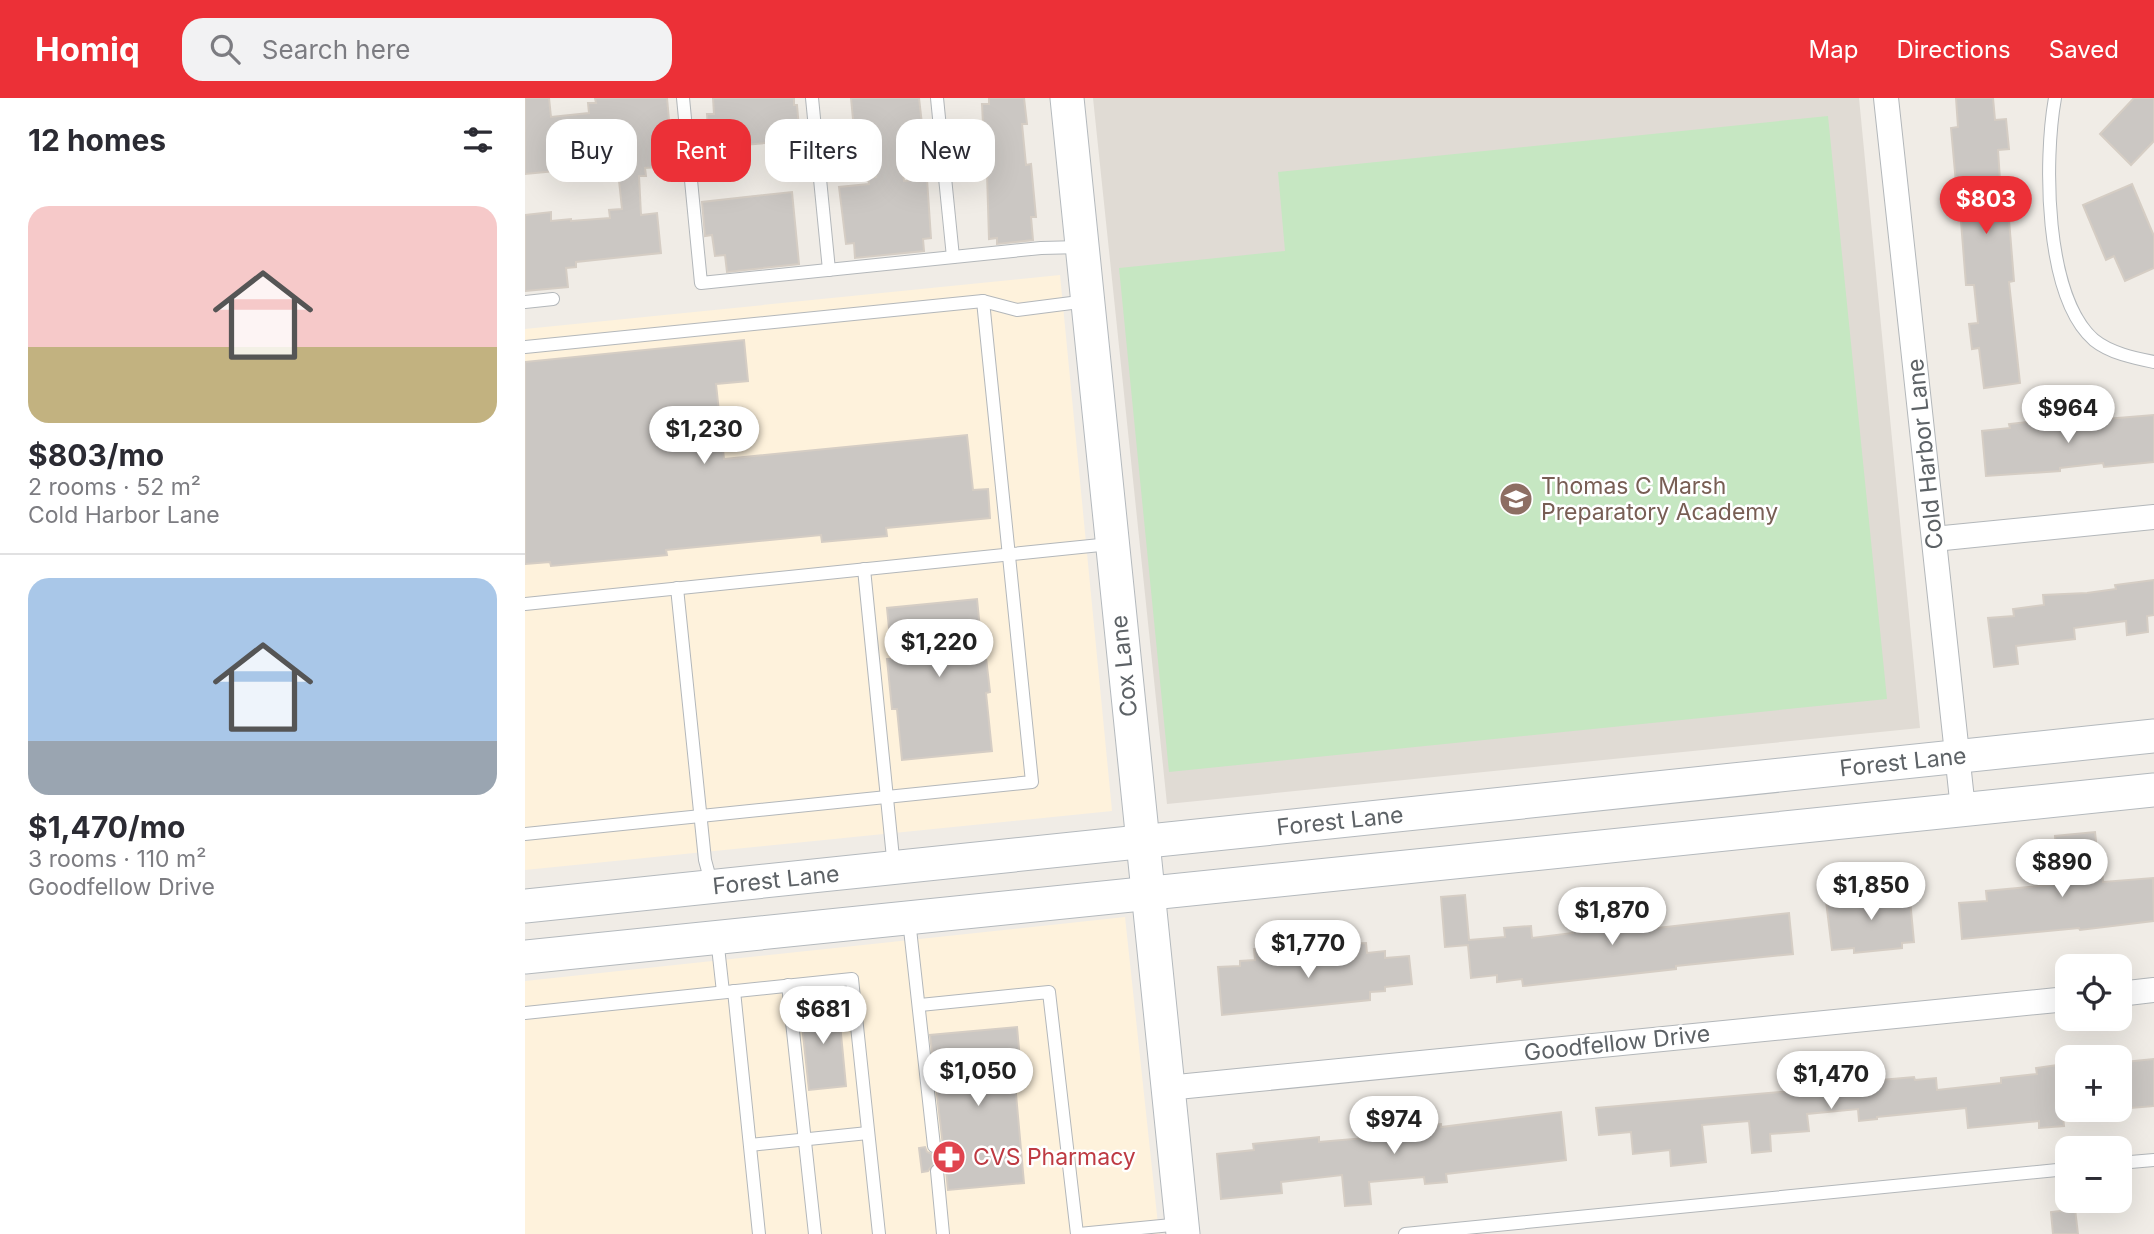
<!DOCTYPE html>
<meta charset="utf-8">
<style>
:root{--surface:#fff;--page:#f2f2f3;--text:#2b2b33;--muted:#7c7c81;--line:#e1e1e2;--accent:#ec3037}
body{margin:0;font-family:Inter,sans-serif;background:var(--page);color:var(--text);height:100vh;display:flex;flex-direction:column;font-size:26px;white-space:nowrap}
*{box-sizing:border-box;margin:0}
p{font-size:23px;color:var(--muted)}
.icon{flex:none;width:38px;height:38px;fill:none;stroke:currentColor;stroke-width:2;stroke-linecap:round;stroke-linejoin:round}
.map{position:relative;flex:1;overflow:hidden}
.panel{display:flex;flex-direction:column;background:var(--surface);width:525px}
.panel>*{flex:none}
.guide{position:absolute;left:21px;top:21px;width:665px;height:63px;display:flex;gap:14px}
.buttons{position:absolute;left:1530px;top:856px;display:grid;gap:14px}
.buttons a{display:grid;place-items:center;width:77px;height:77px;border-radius:14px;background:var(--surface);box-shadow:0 7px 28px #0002;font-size:35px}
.price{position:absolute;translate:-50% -60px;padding:0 16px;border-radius:24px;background:#fff;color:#222;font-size:23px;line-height:46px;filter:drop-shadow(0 2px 4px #0008)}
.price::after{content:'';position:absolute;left:50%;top:42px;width:21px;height:16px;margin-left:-10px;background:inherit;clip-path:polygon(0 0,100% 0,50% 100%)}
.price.active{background:var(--accent);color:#fff}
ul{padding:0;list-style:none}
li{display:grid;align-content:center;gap:14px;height:371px;padding:0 28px}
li+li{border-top:2px solid var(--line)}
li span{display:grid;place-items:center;height:217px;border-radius:21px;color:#555}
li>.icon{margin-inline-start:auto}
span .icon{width:126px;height:126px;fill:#fffc;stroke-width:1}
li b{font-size:30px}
h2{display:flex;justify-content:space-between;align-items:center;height:84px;padding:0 28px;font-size:30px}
.chip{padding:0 24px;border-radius:21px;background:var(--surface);box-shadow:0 7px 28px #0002;font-size:24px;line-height:63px}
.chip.active{background:var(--accent);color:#fff}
header{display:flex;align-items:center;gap:42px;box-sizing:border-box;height:98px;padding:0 35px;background:var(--accent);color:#fff}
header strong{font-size:33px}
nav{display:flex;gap:38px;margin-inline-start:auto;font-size:24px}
.search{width:490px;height:63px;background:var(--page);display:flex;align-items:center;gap:18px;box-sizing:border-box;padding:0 24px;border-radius:21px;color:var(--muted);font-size:26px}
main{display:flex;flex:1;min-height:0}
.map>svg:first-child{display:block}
.commercial{fill:#fef2dc}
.education{fill:#e0dbd4}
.green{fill:#c6e7c2}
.building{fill:#cbc7c3;stroke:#d5cdc4;stroke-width:2}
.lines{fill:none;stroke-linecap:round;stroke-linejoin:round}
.lane-casing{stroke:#b3b7ba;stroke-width:14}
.street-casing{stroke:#b3b7ba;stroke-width:26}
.secondary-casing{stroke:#b4b9bd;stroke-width:35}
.lane{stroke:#fff;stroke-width:12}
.street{stroke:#fff;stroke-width:24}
.secondary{stroke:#fff;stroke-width:33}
.labels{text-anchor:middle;stroke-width:5;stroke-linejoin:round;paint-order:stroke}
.street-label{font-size:23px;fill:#5d6266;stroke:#fff}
.education-label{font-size:23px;fill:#785e54;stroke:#fff;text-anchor:start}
.health-label{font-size:23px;fill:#be3a42;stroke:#fff;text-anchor:start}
</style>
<header>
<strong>Homiq</strong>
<div class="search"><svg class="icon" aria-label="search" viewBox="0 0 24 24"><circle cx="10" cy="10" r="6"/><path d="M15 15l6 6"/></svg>Search here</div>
<nav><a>Map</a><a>Directions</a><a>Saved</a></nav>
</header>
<main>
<section class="panel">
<h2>12 homes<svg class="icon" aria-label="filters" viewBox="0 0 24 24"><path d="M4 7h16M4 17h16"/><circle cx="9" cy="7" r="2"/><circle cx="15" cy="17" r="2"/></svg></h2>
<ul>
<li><span style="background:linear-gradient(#f6c9c9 65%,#c2b280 0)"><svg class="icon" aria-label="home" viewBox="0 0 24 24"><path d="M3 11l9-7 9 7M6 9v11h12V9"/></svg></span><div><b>$803/mo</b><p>2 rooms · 52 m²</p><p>Cold Harbor Lane</p></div></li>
<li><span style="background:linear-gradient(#a9c7e8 75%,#9aa5b1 0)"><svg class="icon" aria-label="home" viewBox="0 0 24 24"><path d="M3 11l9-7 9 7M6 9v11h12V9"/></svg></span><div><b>$1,470/mo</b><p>3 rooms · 110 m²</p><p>Goodfellow Drive</p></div></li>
</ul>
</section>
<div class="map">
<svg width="1629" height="1136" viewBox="0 0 1629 1136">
<rect width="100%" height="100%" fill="#f0ece6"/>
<g class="commercial">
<polygon points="535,177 587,713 0,772 0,231"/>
<polygon points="600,819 634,1136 0,1136 0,883"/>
</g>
<polygon class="education" points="568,0 1334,0 1395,630 642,706"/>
<polygon class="green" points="1303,18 1362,601 644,674 594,170 760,153 753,74"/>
<g class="building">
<polygon points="0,0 24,0 26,19 64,15 63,5 71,5 70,0 142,0 145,33 152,32 155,67 120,70 121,78 114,78 116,117 132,115 136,155 51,164 51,169 41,170 43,189 0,193 0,117 26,114 26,123 46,121 46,123 85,120 84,112 97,111 93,73 63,76 62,70 0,76"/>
<polygon points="188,0 269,0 269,7 272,7 275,42 172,51 170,31 183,30 182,16 189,16"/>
<polygon points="326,0 394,0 398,35 374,38 379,83 402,81 406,140 398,141 399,153 330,160 329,145 321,146 314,89 344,86 343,80 351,79 347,41 330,42"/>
<polygon points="464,0 499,0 502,26 497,26 501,67 506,66 511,119 506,119 508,142 472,146 472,140 464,141 462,75 458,75 452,26 458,26 457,6 464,6"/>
<polygon points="1431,0 1468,0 1470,22 1481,21 1484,51 1473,52 1476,97 1482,97 1489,183 1484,184 1495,285 1459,290 1454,250 1447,251 1444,226 1453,225 1449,187 1441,187 1433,85 1431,85 1426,30 1433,29"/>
<polygon points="1609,0 1629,0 1629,43 1606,67 1575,36"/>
<polygon points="1607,86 1629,138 1629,170 1600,183 1589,158 1581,162 1558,107"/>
<polygon points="267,94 274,166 202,174 200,157 190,158 187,137 180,138 177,104"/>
<polygon points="219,242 223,283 191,286 199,361 442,337 448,392 463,391 465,420 361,430 362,438 297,444 296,437 141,452 142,457 26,468 25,464 0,466 0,264"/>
<polygon points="1629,317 1629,364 1579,369 1578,365 1535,370 1535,373 1461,378 1457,333 1485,330 1484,326 1512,323 1512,326 1559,325 1559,323 1568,322"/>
<polygon points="1629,482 1629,517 1622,518 1623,534 1602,537 1601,523 1549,530 1550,541 1491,548 1493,566 1469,569 1463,520 1489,518 1488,511 1519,507 1518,497 1562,495 1591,491 1590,487"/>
<polygon points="452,501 457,551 460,551 465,594 461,595 467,653 377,662 372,611 367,611 362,561 367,561 362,510"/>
<polygon points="1570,734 1574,771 1577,771 1578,784 1628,780 1629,823 1555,832 1554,830 1437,841 1434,805 1462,803 1461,793 1534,786 1530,738"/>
<polygon points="1384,791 1389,844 1377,845 1377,850 1329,855 1329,850 1307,852 1301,803 1357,797 1357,793"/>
<polygon points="940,797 944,842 980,839 979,830 1006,828 1007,840 1048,835 1047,828 1105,822 1106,833 1264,815 1268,856 1151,868 1151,871 998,888 997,881 972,884 972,877 946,880 943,847 920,849 916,799"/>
<polygon points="841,845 842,855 860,853 860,860 884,858 887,886 860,889 860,893 845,894 845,902 697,917 693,869 715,868 715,863 730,862 729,851 751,850 751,854 781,855 782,862 824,858 823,846"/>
<polygon points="313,905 321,988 284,992 275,909"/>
<polygon points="492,929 497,984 490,985 499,1085 423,1092 421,1072 416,1065 408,1066 403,1073 397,1074 394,1050 400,1049 402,1054 409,1057 415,1055 418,1048 405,937"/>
<polygon points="1629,961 1629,1008 1594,1011 1594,972 1600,972 1600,964"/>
<polygon points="1533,967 1539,1028 1514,1030 1514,1023 1443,1030 1441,1010 1352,1019 1352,1021 1334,1023 1333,1011 1282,1016 1284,1033 1245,1036 1246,1053 1227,1055 1224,1023 1177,1027 1181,1064 1146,1068 1145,1052 1108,1056 1106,1034 1074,1037 1071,1010 1335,987 1334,984 1389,979 1390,982 1411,980 1412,992 1476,985 1476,980 1512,976 1511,970"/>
<polygon points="1036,1014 1041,1062 921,1076 922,1084 900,1086 899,1079 844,1084 846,1106 820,1108 817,1077 756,1084 757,1095 696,1101 692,1056 729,1052 728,1046 794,1039 794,1044 875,1037 875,1030 916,1026 916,1029"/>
<polygon points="1550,1111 1553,1136 1528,1136 1526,1114"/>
</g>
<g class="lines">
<defs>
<g id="lane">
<polyline points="158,0 176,185 516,150 556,149"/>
<polyline points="287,0 304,172"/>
<polyline points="412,0 428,159"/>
<path d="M1530,0C1519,61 1519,198 1569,242C1585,255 1609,260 1629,264"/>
<polyline points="0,204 28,201"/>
<polyline points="0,249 458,203 492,212 562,203"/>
<polyline points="339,471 369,770"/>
<polyline points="152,490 180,762 187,788"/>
<polyline points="0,506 585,446"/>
<polyline points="0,736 507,684 458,203"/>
<polyline points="384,822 409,1048"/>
<polyline points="192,840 198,894"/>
<polyline points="263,887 290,1136"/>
<polyline points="209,893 234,1136"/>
<polyline points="395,907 524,894 552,1136"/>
<polyline points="0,915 327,881 354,1136"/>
<polyline points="225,1047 343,1035"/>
<polyline points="1594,1065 1629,1062"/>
<polyline points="412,1073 418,1136"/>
<polyline points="554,1136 657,1126"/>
<polyline points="880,1136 1542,1071"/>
</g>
<g id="street">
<polyline points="1361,0 1438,711"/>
<polyline points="1409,441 1629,419"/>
<polyline points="1594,896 1629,892"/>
<polyline points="642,990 1542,901"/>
</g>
<g id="secondary">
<polyline points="542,0 658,1136"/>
<polyline points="0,808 1629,638"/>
<path d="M0,859C543,805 1086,747 1629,692"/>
</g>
</defs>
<use href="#lane" class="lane-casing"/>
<use href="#street" class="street-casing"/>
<use href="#secondary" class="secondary-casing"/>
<use href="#lane" class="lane"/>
<use href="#street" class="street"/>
<use href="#secondary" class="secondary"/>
</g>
<defs>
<symbol id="school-disc" viewBox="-11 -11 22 22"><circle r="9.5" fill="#8d6e63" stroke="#fff"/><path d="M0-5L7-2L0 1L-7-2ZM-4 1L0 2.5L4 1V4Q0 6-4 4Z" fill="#fff"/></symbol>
<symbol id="pharmacy-disc" viewBox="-11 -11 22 22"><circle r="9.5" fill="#e0444e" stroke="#fff"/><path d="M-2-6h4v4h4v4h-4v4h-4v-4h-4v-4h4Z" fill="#fff"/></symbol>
</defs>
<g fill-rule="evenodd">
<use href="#school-disc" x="972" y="382" width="38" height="38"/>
<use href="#pharmacy-disc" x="405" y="1040" width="38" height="38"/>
</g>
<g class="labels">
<g class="street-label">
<text transform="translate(1400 356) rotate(-96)" y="8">Cold Harbor Lane</text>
<text transform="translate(599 568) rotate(-96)" y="8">Cox Lane</text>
<text transform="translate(1378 664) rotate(-6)" y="8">Forest Lane</text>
<text transform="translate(815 723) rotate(-6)" y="8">Forest Lane</text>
<text transform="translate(251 782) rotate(-6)" y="8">Forest Lane</text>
<text transform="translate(1092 945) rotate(-6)" y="8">Goodfellow Drive</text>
</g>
<g class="education-label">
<text x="1016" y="396">Thomas C Marsh<tspan x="1016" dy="26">Preparatory Academy</tspan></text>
</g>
<g class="health-label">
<text x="448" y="1067">CVS Pharmacy</text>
</g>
</g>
</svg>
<div class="buttons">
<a><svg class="icon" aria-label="locate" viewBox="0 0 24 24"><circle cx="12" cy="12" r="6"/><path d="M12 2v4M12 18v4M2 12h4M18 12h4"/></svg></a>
<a>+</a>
<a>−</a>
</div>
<b class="price active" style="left:1461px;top:138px">$803</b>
<b class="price" style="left:1543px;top:347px">$964</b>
<b class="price" style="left:179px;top:368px">$1,230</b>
<b class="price" style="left:414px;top:581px">$1,220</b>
<b class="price" style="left:1537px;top:801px">$890</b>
<b class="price" style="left:1346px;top:824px">$1,850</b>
<b class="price" style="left:1087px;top:849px">$1,870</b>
<b class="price" style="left:783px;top:882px">$1,770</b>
<b class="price" style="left:298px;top:948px">$681</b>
<b class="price" style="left:453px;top:1010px">$1,050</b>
<b class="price" style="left:1306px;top:1013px">$1,470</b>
<b class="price" style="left:869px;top:1058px">$974</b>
<div class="guide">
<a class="chip">Buy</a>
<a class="chip active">Rent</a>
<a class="chip">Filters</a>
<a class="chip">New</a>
</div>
</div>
</main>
